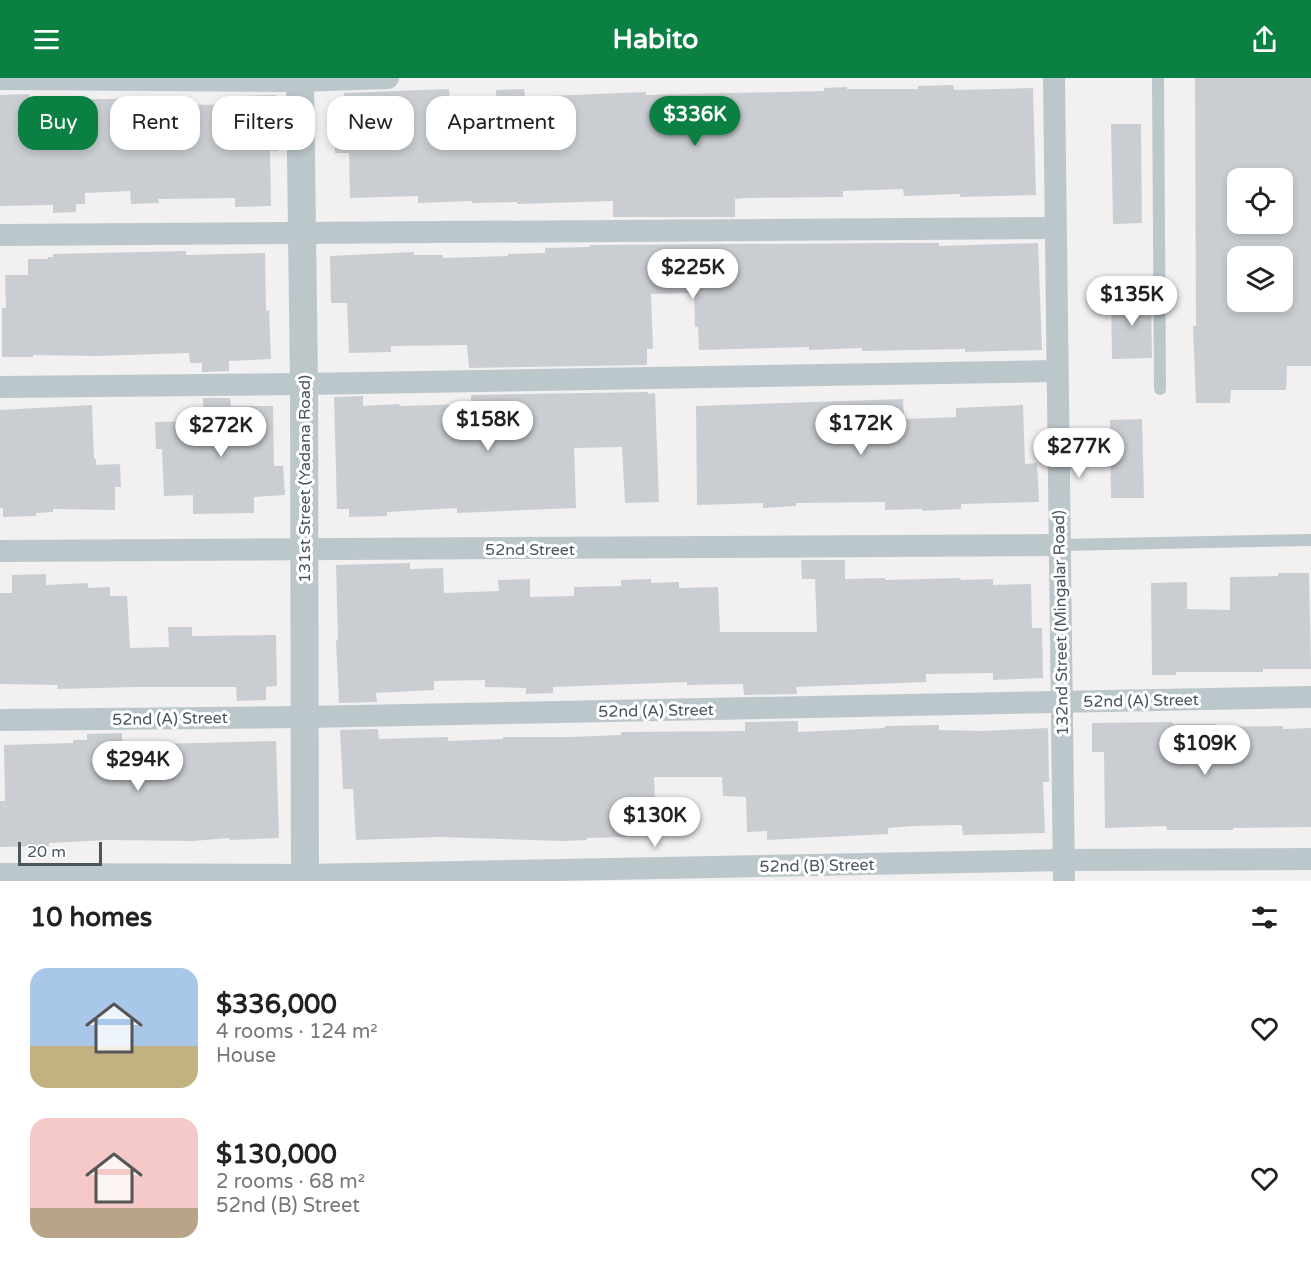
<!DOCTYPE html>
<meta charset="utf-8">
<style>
:root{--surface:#fff;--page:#f6f6f6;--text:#222;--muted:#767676;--accent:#0b8043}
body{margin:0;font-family:"Varela Round",sans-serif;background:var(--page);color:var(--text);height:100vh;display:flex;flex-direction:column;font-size:22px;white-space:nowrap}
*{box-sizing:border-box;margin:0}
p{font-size:20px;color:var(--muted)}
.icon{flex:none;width:33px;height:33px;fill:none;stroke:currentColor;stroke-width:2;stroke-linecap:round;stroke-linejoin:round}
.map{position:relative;height:803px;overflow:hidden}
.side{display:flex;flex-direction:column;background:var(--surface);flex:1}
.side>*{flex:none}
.guide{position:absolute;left:18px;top:18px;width:600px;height:54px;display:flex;gap:12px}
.tools{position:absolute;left:1227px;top:90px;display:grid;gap:12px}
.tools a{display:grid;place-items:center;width:66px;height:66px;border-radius:12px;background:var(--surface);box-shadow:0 3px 9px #0003;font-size:30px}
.scale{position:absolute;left:18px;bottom:15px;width:84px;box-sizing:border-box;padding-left:6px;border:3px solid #49575c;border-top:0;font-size:16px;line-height:21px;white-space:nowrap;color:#49575c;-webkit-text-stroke:4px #fff;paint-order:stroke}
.price{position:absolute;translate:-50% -51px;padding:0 14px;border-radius:21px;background:#fff;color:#222;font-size:20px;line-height:39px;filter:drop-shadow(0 2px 3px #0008)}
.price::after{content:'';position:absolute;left:50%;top:36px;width:18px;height:14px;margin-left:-9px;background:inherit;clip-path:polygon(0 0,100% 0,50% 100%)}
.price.active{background:var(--accent);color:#fff}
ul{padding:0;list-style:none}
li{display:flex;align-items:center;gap:18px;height:150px;padding:0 30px}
li span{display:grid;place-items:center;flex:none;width:168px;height:120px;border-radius:18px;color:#555}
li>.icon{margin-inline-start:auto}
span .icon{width:72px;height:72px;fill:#fffc;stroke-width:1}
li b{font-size:26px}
h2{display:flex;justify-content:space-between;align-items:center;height:72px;padding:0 30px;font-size:26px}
.tag{padding:0 21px;border-radius:18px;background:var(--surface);box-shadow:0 3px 9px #0003;font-size:21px;line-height:54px}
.tag.active{background:var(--accent);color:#fff}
header{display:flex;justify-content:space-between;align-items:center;height:78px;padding:0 30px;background:var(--accent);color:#fff;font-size:27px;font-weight:700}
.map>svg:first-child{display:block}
.building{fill:#caced2;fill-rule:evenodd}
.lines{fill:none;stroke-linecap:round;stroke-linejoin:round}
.service{stroke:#bcc7cb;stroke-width:12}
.minor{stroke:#bcc7cb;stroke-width:22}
.tertiary{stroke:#bcc7cb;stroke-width:28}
.labels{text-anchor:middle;stroke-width:6;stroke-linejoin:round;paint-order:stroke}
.street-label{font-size:16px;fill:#49575c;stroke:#fff}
</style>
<header><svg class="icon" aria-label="menu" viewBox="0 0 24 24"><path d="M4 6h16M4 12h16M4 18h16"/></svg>Habito<svg class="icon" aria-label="share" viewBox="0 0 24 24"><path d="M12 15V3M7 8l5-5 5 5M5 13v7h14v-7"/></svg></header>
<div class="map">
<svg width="1311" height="803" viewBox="0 0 1311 803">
<rect width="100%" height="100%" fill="#f2f0f0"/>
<g class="building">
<path d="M1195,0H1311V288H1287L1286,312H1231L1230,325H1196L1193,248H1196ZM1238,100H1282V146H1238ZM1238,178H1282V224H1238Z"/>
<polygon points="953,7 954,12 1033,10 1036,117 960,119 960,116 904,118 903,111 843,113 843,119 745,120 735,121 735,139 613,139 613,123 517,126 517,124 472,125 472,123 418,125 418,118 350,120 349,75 335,75 334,50 345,49 344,15 449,11 451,71 498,69 496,12 524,11 525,19 646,14 646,17 824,13 824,10 847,9 847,11 918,11 918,8"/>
<polygon points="29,16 29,22 187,20 188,27 240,26 240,18 276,17 278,73 270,73 271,128 235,129 235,120 158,121 159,125 131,126 130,113 85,115 85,126 76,126 76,134 53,135 53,127 0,128 0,17"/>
<polygon points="1111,46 1141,46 1142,145 1113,146"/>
<polygon points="890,165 939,165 939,168 1038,165 1042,272 965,274 965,271 862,273 862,270 809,272 809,269 699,272 698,249 695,249 694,215 651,216 653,271 647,271 647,287 469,290 467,267 391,268 391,274 349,275 347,225 331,225 330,178 414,174 414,177 443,177 443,180 508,178 508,176 545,175 545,170 590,169 590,167 599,167"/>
<polygon points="186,173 186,177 265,175 266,233 269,232 271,281 229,283 229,293 202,294 202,285 190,285 189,275 96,278 33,277 33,279 2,279 2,230 6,230 5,197 28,197 28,181 48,181 48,179 53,179 53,176"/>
<polygon points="1151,216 1152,280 1112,281 1111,217"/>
<polygon points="648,314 648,316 655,315 659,424 625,425 622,369 574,370 576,430 457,435 457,430 387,434 387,438 349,439 349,431 337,431 334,319 363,318 363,328 399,326 400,328 471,326 471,317"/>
<polygon points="203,320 230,320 231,328 273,328 274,388 283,388 285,417 254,419 254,435 193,436 193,417 164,418 162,371 156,371 155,344 204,343"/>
<polygon points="903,321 904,341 956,339 956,330 1023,327 1025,386 1037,385 1039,424 961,426 961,431 922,433 922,431 885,432 885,424 796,425 796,428 763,430 763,425 697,427 696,328"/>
<polygon points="92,327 94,381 96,381 96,387 120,386 121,409 115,409 115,432 53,431 53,434 36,435 36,438 3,439 3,430 0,430 0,332"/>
<polygon points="1142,341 1144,420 1111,420 1110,342"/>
<polygon points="801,482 845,482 845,501 885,500 885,502 960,500 961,502 993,501 993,507 1031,506 1032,550 1042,550 1043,600 993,602 993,595 926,596 926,604 796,609 797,616 744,617 743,606 687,607 687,604 553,609 553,615 526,616 526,610 485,609 485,602 434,603 434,612 376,615 377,624 339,625 336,562 338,562 336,487 410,485 410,491 443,490 444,515 499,513 498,502 530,501 530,519 574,518 574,509 621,508 621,502 651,501 651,505 679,504 679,510 718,509 720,554 817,554 815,501 802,501"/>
<polygon points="1278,495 1309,495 1311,591 1263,591 1263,594 1176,594 1176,597 1152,597 1151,505 1187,504 1187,531 1230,532 1230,499 1278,498"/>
<polygon points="46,496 46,507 88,505 88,510 110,509 110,518 127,518 130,570 169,569 168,549 192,549 192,558 276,557 277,608 266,609 266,622 237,623 236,609 137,609 57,611 58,607 0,606 0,515 12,515 12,497"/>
<polygon points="798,643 798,654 885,650 884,648 939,647 939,652 981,653 1048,650 1049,704 1043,704 1045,755 963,757 962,747 913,748 888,750 888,756 767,762 767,753 747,754 746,719 723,718 722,699 654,699 656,758 587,760 587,762 563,763 439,759 356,762 353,711 343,711 340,652 378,651 379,661 448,659 448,663 503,661 503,659 569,659 621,657 621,654 745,653 745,644"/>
<polygon points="1172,644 1173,646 1216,646 1216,649 1283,648 1283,651 1311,650 1311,749 1233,750 1233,752 1167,752 1166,748 1105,750 1104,674 1092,674 1092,645"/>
<polygon points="122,655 122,667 276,663 279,760 230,762 229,760 193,763 109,762 49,765 49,768 0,769 0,723 5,723 4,667 73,665 73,662 87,662 87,656"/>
</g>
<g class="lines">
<g class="service">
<polyline points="1158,0 1160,311"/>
<polyline points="1060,467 1311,462"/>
</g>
<g class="minor">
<polyline points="1054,0 1064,803"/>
<polyline points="0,1 300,3 388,0"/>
<polyline points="0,157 1055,150"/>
<polyline points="0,309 304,306 1057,293"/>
<polyline points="0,473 1060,467"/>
<polyline points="0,642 305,639 1311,619"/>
<polyline points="0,796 305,797 1064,782 1311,781"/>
</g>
<polyline class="tertiary" points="300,0 304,306 305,803"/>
</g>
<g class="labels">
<g class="street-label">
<text transform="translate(304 401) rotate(-90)" y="6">131st Street (Yadana Road)</text>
<text x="530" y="477">52nd Street</text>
<text transform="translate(1060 545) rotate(-91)" y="6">132nd Street (Mingalar Road)</text>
<text transform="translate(1141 622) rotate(-1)" y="6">52nd (A) Street</text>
<text transform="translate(656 632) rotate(-1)" y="6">52nd (A) Street</text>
<text transform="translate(170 640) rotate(-1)" y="6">52nd (A) Street</text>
<text transform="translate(817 787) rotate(-1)" y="6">52nd (B) Street</text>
</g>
</g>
</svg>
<div class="tools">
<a><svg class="icon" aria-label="locate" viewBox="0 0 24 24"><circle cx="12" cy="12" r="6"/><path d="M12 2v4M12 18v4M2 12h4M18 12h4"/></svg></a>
<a><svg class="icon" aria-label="layers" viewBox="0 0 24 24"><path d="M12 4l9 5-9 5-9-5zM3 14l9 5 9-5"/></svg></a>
</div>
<div class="scale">20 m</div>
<b class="price active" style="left:695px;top:69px">$336K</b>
<b class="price" style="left:693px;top:222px">$225K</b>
<b class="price" style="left:1132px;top:249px">$135K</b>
<b class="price" style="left:488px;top:374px">$158K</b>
<b class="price" style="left:861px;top:378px">$172K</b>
<b class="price" style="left:221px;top:380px">$272K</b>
<b class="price" style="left:1079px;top:401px">$277K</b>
<b class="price" style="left:1205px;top:698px">$109K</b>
<b class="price" style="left:138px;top:714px">$294K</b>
<b class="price" style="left:655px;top:770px">$130K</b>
<div class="guide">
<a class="tag active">Buy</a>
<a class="tag">Rent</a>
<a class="tag">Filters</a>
<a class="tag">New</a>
<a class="tag">Apartment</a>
</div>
</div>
<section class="side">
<h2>10 homes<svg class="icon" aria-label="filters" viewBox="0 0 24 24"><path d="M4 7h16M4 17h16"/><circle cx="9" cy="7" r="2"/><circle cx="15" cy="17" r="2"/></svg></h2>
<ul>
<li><span style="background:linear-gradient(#a9c7e8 65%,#c2b280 0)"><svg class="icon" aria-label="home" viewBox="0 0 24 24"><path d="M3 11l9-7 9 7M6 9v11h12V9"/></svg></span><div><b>$336,000</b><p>4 rooms · 124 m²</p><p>House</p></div><svg class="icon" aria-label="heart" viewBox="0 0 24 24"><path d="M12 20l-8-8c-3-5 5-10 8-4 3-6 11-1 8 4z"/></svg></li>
<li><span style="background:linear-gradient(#f6c9c9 75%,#b9a48a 0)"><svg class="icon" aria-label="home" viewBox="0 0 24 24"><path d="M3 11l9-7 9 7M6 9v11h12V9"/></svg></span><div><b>$130,000</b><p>2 rooms · 68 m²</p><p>52nd (B) Street</p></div><svg class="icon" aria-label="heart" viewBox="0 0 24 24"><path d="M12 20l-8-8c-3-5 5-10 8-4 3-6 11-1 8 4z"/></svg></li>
</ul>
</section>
